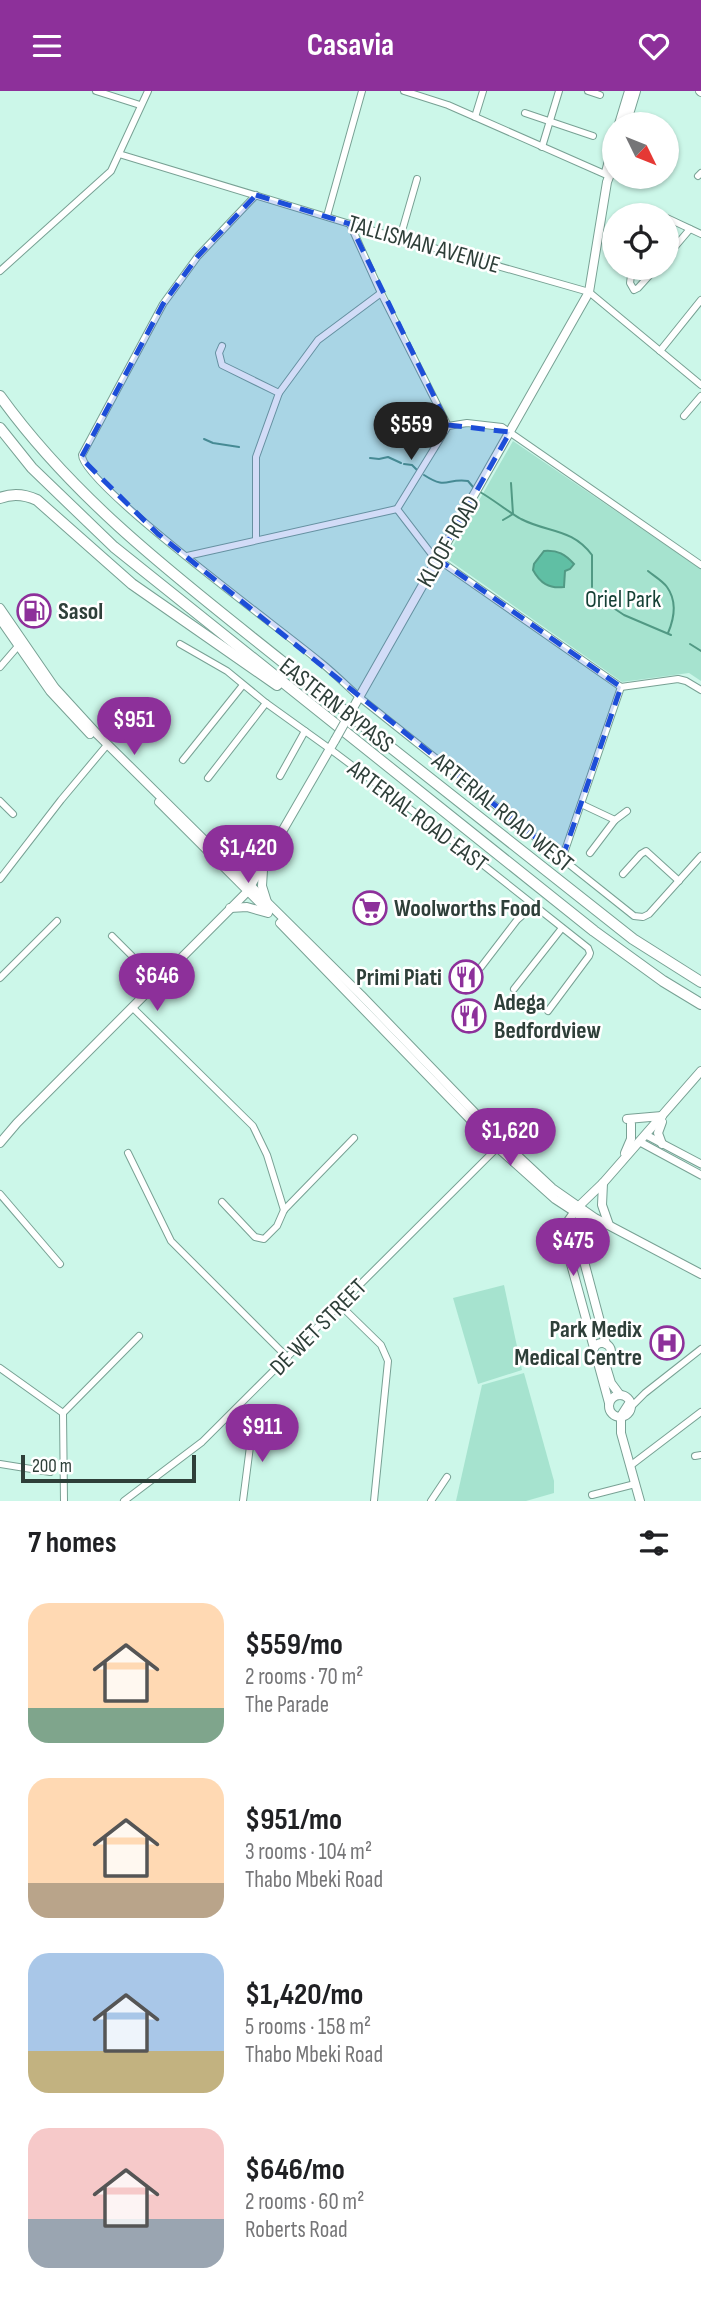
<!DOCTYPE html>
<meta charset="utf-8">
<style>
:root{--surface:#fff;--page:#f2f2f2;--text:#202124;--muted:#757577;--accent:#8d309a}
body{margin:0;font-family:"Sofia Sans Condensed",sans-serif;background:var(--page);color:var(--text);height:100vh;display:flex;flex-direction:column;font-size:26px;white-space:nowrap}
*{box-sizing:border-box;margin:0}
p{font-size:23px;color:var(--muted)}
.icon{flex:none;width:38px;height:38px;fill:none;stroke:currentColor;stroke-width:2;stroke-linecap:round;stroke-linejoin:round}
.map{position:relative;height:1410px;overflow:hidden}
.sheet{display:flex;flex-direction:column;background:var(--surface);flex:1}
.sheet>*{flex:none}
.needle{width:46px;rotate:133deg}
.controls{position:absolute;left:602px;top:21px;display:grid;gap:14px}
.controls a{display:grid;place-items:center;width:77px;height:77px;border-radius:50%;background:var(--surface);box-shadow:0 2px 5px #0004;font-size:35px}
.scale{position:absolute;left:21px;bottom:18px;width:175px;box-sizing:border-box;padding-left:7px;border:4px solid #2e3f39;border-top:0;font-size:19px;line-height:24px;white-space:nowrap;color:#2e3f39;-webkit-text-stroke:5px #fff;paint-order:stroke}
.price{position:absolute;translate:-50% -60px;padding:0 16px;border-radius:24px;background:var(--accent);color:#fff;font-size:23px;line-height:46px;filter:drop-shadow(0 2px 4px #0008)}
.price::after{content:'';position:absolute;left:50%;top:42px;width:21px;height:16px;margin-left:-10px;background:inherit;clip-path:polygon(0 0,100% 0,50% 100%)}
.price.current{background:#222;color:#fff}
ul{padding:0;list-style:none}
li{display:flex;align-items:center;gap:21px;height:175px;padding:0 28px}
li span{display:grid;place-items:center;flex:none;width:196px;height:140px;border-radius:21px;color:#555}
li>.icon{margin-inline-start:auto}
span .icon{width:84px;height:84px;fill:#fffc;stroke-width:1}
li b{font-size:30px}
h2{display:flex;justify-content:space-between;align-items:center;height:84px;padding:0 28px;font-size:30px}
header{display:flex;justify-content:space-between;align-items:center;height:91px;padding:0 28px;background:var(--accent);color:#fff;font-size:32px;font-weight:700}
.map>svg:first-child{display:block}
.green{fill:#a6e3cf}
.water{fill:#60bfa4;stroke:#519984;stroke-width:2}
.lines{fill:none;stroke-linecap:round;stroke-linejoin:round}
.stream{stroke:#519984;stroke-width:2}
.minor-casing{stroke:#78a194;stroke-width:8}
.tertiary-casing{stroke:#78a194;stroke-width:9}
.secondary-casing{stroke:#78a194;stroke-width:10}
.motorway-casing{stroke:#78a194;stroke-width:12}
.minor{stroke:#fff;stroke-width:6}
.tertiary{stroke:#fff;stroke-width:7}
.secondary{stroke:#fff;stroke-width:8}
.motorway{stroke:#fff;stroke-width:10}
.secondary-bridge-casing{stroke:#78a194;stroke-width:10;stroke-linecap:butt}
.secondary-bridge{stroke:#fff;stroke-width:8}
.marked{fill:#1d4ed8;fill-opacity:0.2;stroke:#1d4ed8;stroke-width:5;stroke-dasharray:14 9;stroke-linejoin:round}
.labels{text-anchor:middle;stroke-width:5;stroke-linejoin:round;paint-order:stroke}
.street-label{font-size:24px;fill:#2e3f39;stroke:#fff}
.park-label{font-size:24px;fill:#143f34;stroke:#fff}
.poi-label{font-size:24px;font-weight:bold;fill:#2e3f39;stroke:#fff;text-anchor:start}
</style>
<header><svg class="icon" aria-label="menu" viewBox="0 0 24 24"><path d="M4 6h16M4 12h16M4 18h16"/></svg>Casavia<svg class="icon" aria-label="heart" viewBox="0 0 24 24"><path d="M12 20l-8-8c-3-5 5-10 8-4 3-6 11-1 8 4z"/></svg></header>
<div class="map">
<svg width="701" height="1410" viewBox="0 0 701 1410">
<rect width="100%" height="100%" fill="#ccf7e9"/>
<g class="green">
<polygon points="513,350 701,478 701,590 689,582 622,591 446,467"/>
<polygon points="504,1194 522,1279 478,1293 453,1207"/>
<polygon points="524,1282 554,1390 554,1402 526,1410 456,1410 482,1294"/>
</g>
<path class="water" d="M544,460C558,459 565,463 574,473L570,478L565,480L564,496C549,498 540,492 533,479L534,473Z"/>
<g class="lines">
<g class="stream">
<polyline points="204,348 213,352 239,356"/>
<polyline points="370,367 379,368 388,366 401,372"/>
<polyline points="404,373 412,374 417,379"/>
<path d="M424,384C447,399 446,387 468,390L473,396"/>
<path d="M480,401C494,409 507,420 521,428C548,442 572,437 592,464V496"/>
<polyline points="503,429 513,423 511,392"/>
<path d="M648,480C654,485 663,490 667,496C677,510 674,528 668,542"/>
<polyline points="606,512 624,524 671,544"/>
<polyline points="690,553 701,560"/>
</g>
<defs>
<g id="minor">
<polyline points="96,0 140,14"/>
<polyline points="404,0 448,14 609,85"/>
<polyline points="588,0 600,4"/>
<polyline points="525,22 593,45"/>
<polyline points="475,26 483,0"/>
<polyline points="626,29 638,33"/>
<polyline points="542,56 559,0"/>
<polyline points="119,63 350,133 589,201 701,294"/>
<polyline points="698,85 701,82"/>
<path d="M256,104L198,165L163,213L82,364C81,392 286,542 319,570C333,581 346,594 359,606L634,825L643,826L649,823L701,765"/>
<polyline points="643,124 651,121 661,124"/>
<polyline points="327,125 362,0"/>
<polyline points="667,127 701,143"/>
<polyline points="350,133 381,202 448,335"/>
<polyline points="400,147 417,88"/>
<polyline points="667,165 690,138"/>
<polyline points="632,177 630,192 634,199 638,197 656,177"/>
<polyline points="0,180 111,80 148,0"/>
<polyline points="222,255 219,262 222,274 279,302"/>
<polyline points="660,260 701,209"/>
<polyline points="684,325 701,305"/>
<polyline points="256,448 256,366 279,302 318,249 381,202"/>
<polyline points="187,465 397,418"/>
<polyline points="701,474 502,336 467,332 448,335 397,418 433,465 621,596 678,588 686,590 701,599"/>
<polyline points="180,553 227,580 266,612 330,658 458,754 588,857 590,862 589,865 548,920"/>
<polyline points="0,576 19,554"/>
<polyline points="183,669 243,594"/>
<polyline points="280,685 305,640"/>
<polyline points="208,687 266,612"/>
<polyline points="0,710 13,723"/>
<polyline points="581,713 615,729"/>
<polyline points="590,762 615,729 627,720"/>
<polyline points="562,768 621,596"/>
<polyline points="623,783 641,763 646,760 679,790"/>
<polyline points="0,788 61,709 107,654"/>
<polyline points="112,845 157,890"/>
<polyline points="481,876 517,829 534,814"/>
<polyline points="0,887 57,830"/>
<polyline points="514,898 562,837"/>
<polyline points="132,916 253,1035 267,1064 284,1119"/>
<polyline points="128,1062 171,1150 287,1266"/>
<polyline points="0,1103 60,1173"/>
<polyline points="222,1111 255,1146 264,1148 277,1135 284,1119 354,1047"/>
<polyline points="339,1213 381,1254 388,1270 374,1410"/>
<polyline points="0,1277 63,1322"/>
<polyline points="630,1317 645,1302 701,1258"/>
<polyline points="63,1322 139,1245"/>
<polyline points="63,1322 64,1410"/>
<polyline points="695,1365 701,1364"/>
<polyline points="0,1373 50,1381"/>
<polyline points="630,1375 701,1321"/>
<polyline points="592,1404 635,1393"/>
<polyline points="124,1410 202,1351 499,1055"/>
<polyline points="243,1410 253,1332"/>
<polyline points="431,1410 447,1386"/>
</g>
<g id="tertiary">
<polyline points="646,1044 701,1073"/>
<polyline points="640,1051 701,1084"/>
</g>
<g id="secondary">
<polyline points="700,0 701,1"/>
<polyline points="619,33 629,0"/>
<polyline points="626,33 636,0"/>
<polyline points="606,81 614,51"/>
<polyline points="0,517 55,597 98,644 361,904 503,1051 552,1097 595,1127 701,1183"/>
<polyline points="0,528 50,600 90,643"/>
<polyline points="353,617 589,201 607,91 614,73"/>
<polyline points="159,711 268,820"/>
<polyline points="234,778 263,775"/>
<polyline points="263,779 262,795 267,811"/>
<polyline points="230,817 247,816 268,822"/>
<polyline points="280,832 497,1056 555,1108 581,1125 592,1127"/>
<polyline points="627,1028 662,1025"/>
<polyline points="662,1031 658,1042 662,1053"/>
<polyline points="0,1052 17,1032 247,801 335,649"/>
<polyline points="625,1062 631,1048 631,1033"/>
<polyline points="603,1092 602,1114 609,1134"/>
<polyline points="584,1120 576,1134 577,1144 606,1253"/>
<circle cx="602" cy="1261" r="9"/>
<polyline points="594,1257 565,1151 566,1133 578,1116 603,1092 701,980"/>
<polyline points="597,1268 609,1312"/>
<polyline points="604,1269 611,1292 620,1304"/>
<circle cx="620" cy="1315" r="11"/>
<polyline points="630,1311 621,1325 621,1342 640,1410"/>
</g>
<g id="motorway">
<path d="M0,305C77,412 183,491 284,572C400,665 517,756 633,848L701,891"/>
<polyline points="0,337 32,377 114,456 594,840 663,890 701,913"/>
<path d="M0,407C13,402 24,403 37,409L132,493L277,594"/>
</g>
</defs>
<use href="#minor" class="minor-casing"/>
<use href="#tertiary" class="tertiary-casing"/>
<use href="#secondary" class="secondary-casing"/>
<use href="#motorway" class="motorway-casing"/>
<use href="#minor" class="minor"/>
<use href="#tertiary" class="tertiary"/>
<use href="#secondary" class="secondary"/>
<use href="#motorway" class="motorway"/>
<defs>
<polyline id="secondary-bridge" points="335,649 353,617"/>
</defs>
<use href="#secondary-bridge" class="secondary-bridge-casing"/>
<use href="#secondary-bridge" class="secondary-bridge"/>
</g>
<path class="marked" d="M256,104L350,133L448,334L510,341L438,468L621,596L562,768L158,443L81,367L163,213L198,165Z"/>
<defs>
<symbol id="fuel-ring" viewBox="-11 -11 22 22"><circle r="9.5" fill="#fff" stroke="#8d309a" stroke-width="1.5"/><path d="M-5.5-6h7V0h2V4h1.3V-2.5L3-4.5l.8-.8L6-3V5H2.5V1h-1V6h-7ZM-4.2-4.7v3.2H.2V-4.7Z" fill="#8d309a"/></symbol>
<symbol id="supermarket-ring" viewBox="-11 -11 22 22"><circle r="9.5" fill="#fff" stroke="#8d309a" stroke-width="1.5"/><path d="M-6-5.5h2.5l.6 2H6L4.5 2H-2.5L-4.4-4H-6ZM-1.5 3.2a1.3 1.3 0 1 0 .1 0ZM3 3.2a1.3 1.3 0 1 0 .1 0Z" fill="#8d309a"/></symbol>
<symbol id="restaurant-ring" viewBox="-11 -11 22 22"><circle r="9.5" fill="#fff" stroke="#8d309a" stroke-width="1.5"/><path d="M-5-6h1v4h1v-4h1v4h1v-4h1v5L-1.5 .5V6h-2V.5L-5-1ZM5-6V6H3V1.5H1.5Q1.5-4 5-6Z" fill="#8d309a"/></symbol>
<symbol id="hospital-ring" viewBox="-11 -11 22 22"><circle r="9.5" fill="#fff" stroke="#8d309a" stroke-width="1.5"/><path d="M-5-5h3v3.5h4V-5h3V5h-3V1.5h-4V5h-3Z" fill="#8d309a"/></symbol>
</defs>
<g fill-rule="evenodd">
<use href="#fuel-ring" x="15" y="501" width="38" height="38"/>
<use href="#supermarket-ring" x="351" y="798" width="38" height="38"/>
<use href="#restaurant-ring" x="447" y="867" width="38" height="38"/>
<use href="#restaurant-ring" x="450" y="906" width="38" height="38"/>
<use href="#hospital-ring" x="648" y="1233" width="38" height="38"/>
</g>
<g class="labels">
<g class="street-label">
<text transform="translate(424 153) rotate(16)" y="8">TALLISMAN AVENUE</text>
<text transform="translate(448 450) rotate(-60)" y="8">KLOOF ROAD</text>
<text transform="translate(337 614) rotate(38)" y="8">EASTERN BYPASS</text>
<text transform="translate(503 721) rotate(39)" y="8">ARTERIAL ROAD WEST</text>
<text transform="translate(418 725) rotate(37)" y="8">ARTERIAL ROAD EAST</text>
<text transform="translate(318 1236) rotate(-45)" y="8">DE WET STREET</text>
</g>
<g class="park-label">
<text x="623" y="516">Oriel Park</text>
</g>
<g class="poi-label">
<text x="58" y="528">Sasol</text>
<text x="394" y="825">Woolworths Food</text>
<text x="442" y="894" text-anchor="end">Primi Piati</text>
<text x="494" y="919">Adega<tspan x="494" dy="28">Bedfordview</tspan></text>
<text x="642" y="1246" text-anchor="end">Park Medix<tspan x="642" dy="28">Medical Centre</tspan></text>
</g>
</g>
</svg>
<div class="controls">
<a><svg class="needle" viewBox="-14 -14 28 28"><path d="M0-13l5 13h-10z" fill="#e53935"/><path d="M0 13l5-13h-10z" fill="#757577"/></svg></a>
<a><svg class="icon" aria-label="locate" viewBox="0 0 24 24"><circle cx="12" cy="12" r="6"/><path d="M12 2v4M12 18v4M2 12h4M18 12h4"/></svg></a>
</div>
<div class="scale">200 m</div>
<b class="price current" style="left:411px;top:371px">$559</b>
<b class="price" style="left:134px;top:666px">$951</b>
<b class="price" style="left:248px;top:794px">$1,420</b>
<b class="price" style="left:157px;top:922px">$646</b>
<b class="price" style="left:510px;top:1077px">$1,620</b>
<b class="price" style="left:573px;top:1187px">$475</b>
<b class="price" style="left:262px;top:1373px">$911</b>
</div>
<section class="sheet">
<h2>7 homes<svg class="icon" aria-label="filters" viewBox="0 0 24 24"><path d="M4 7h16M4 17h16"/><circle cx="9" cy="7" r="2"/><circle cx="15" cy="17" r="2"/></svg></h2>
<ul>
<li><span style="background:linear-gradient(#ffd9b3 75%,#7fa58c 0)"><svg class="icon" aria-label="home" viewBox="0 0 24 24"><path d="M3 11l9-7 9 7M6 9v11h12V9"/></svg></span><div><b>$559/mo</b><p>2 rooms · 70 m²</p><p>The Parade</p></div></li>
<li><span style="background:linear-gradient(#ffd9b3 75%,#b9a48a 0)"><svg class="icon" aria-label="home" viewBox="0 0 24 24"><path d="M3 11l9-7 9 7M6 9v11h12V9"/></svg></span><div><b>$951/mo</b><p>3 rooms · 104 m²</p><p>Thabo Mbeki Road</p></div></li>
<li><span style="background:linear-gradient(#a9c7e8 70%,#c2b280 0)"><svg class="icon" aria-label="home" viewBox="0 0 24 24"><path d="M3 11l9-7 9 7M6 9v11h12V9"/></svg></span><div><b>$1,420/mo</b><p>5 rooms · 158 m²</p><p>Thabo Mbeki Road</p></div></li>
<li><span style="background:linear-gradient(#f6c9c9 65%,#9aa5b1 0)"><svg class="icon" aria-label="home" viewBox="0 0 24 24"><path d="M3 11l9-7 9 7M6 9v11h12V9"/></svg></span><div><b>$646/mo</b><p>2 rooms · 60 m²</p><p>Roberts Road</p></div></li>
</ul>
</section>
